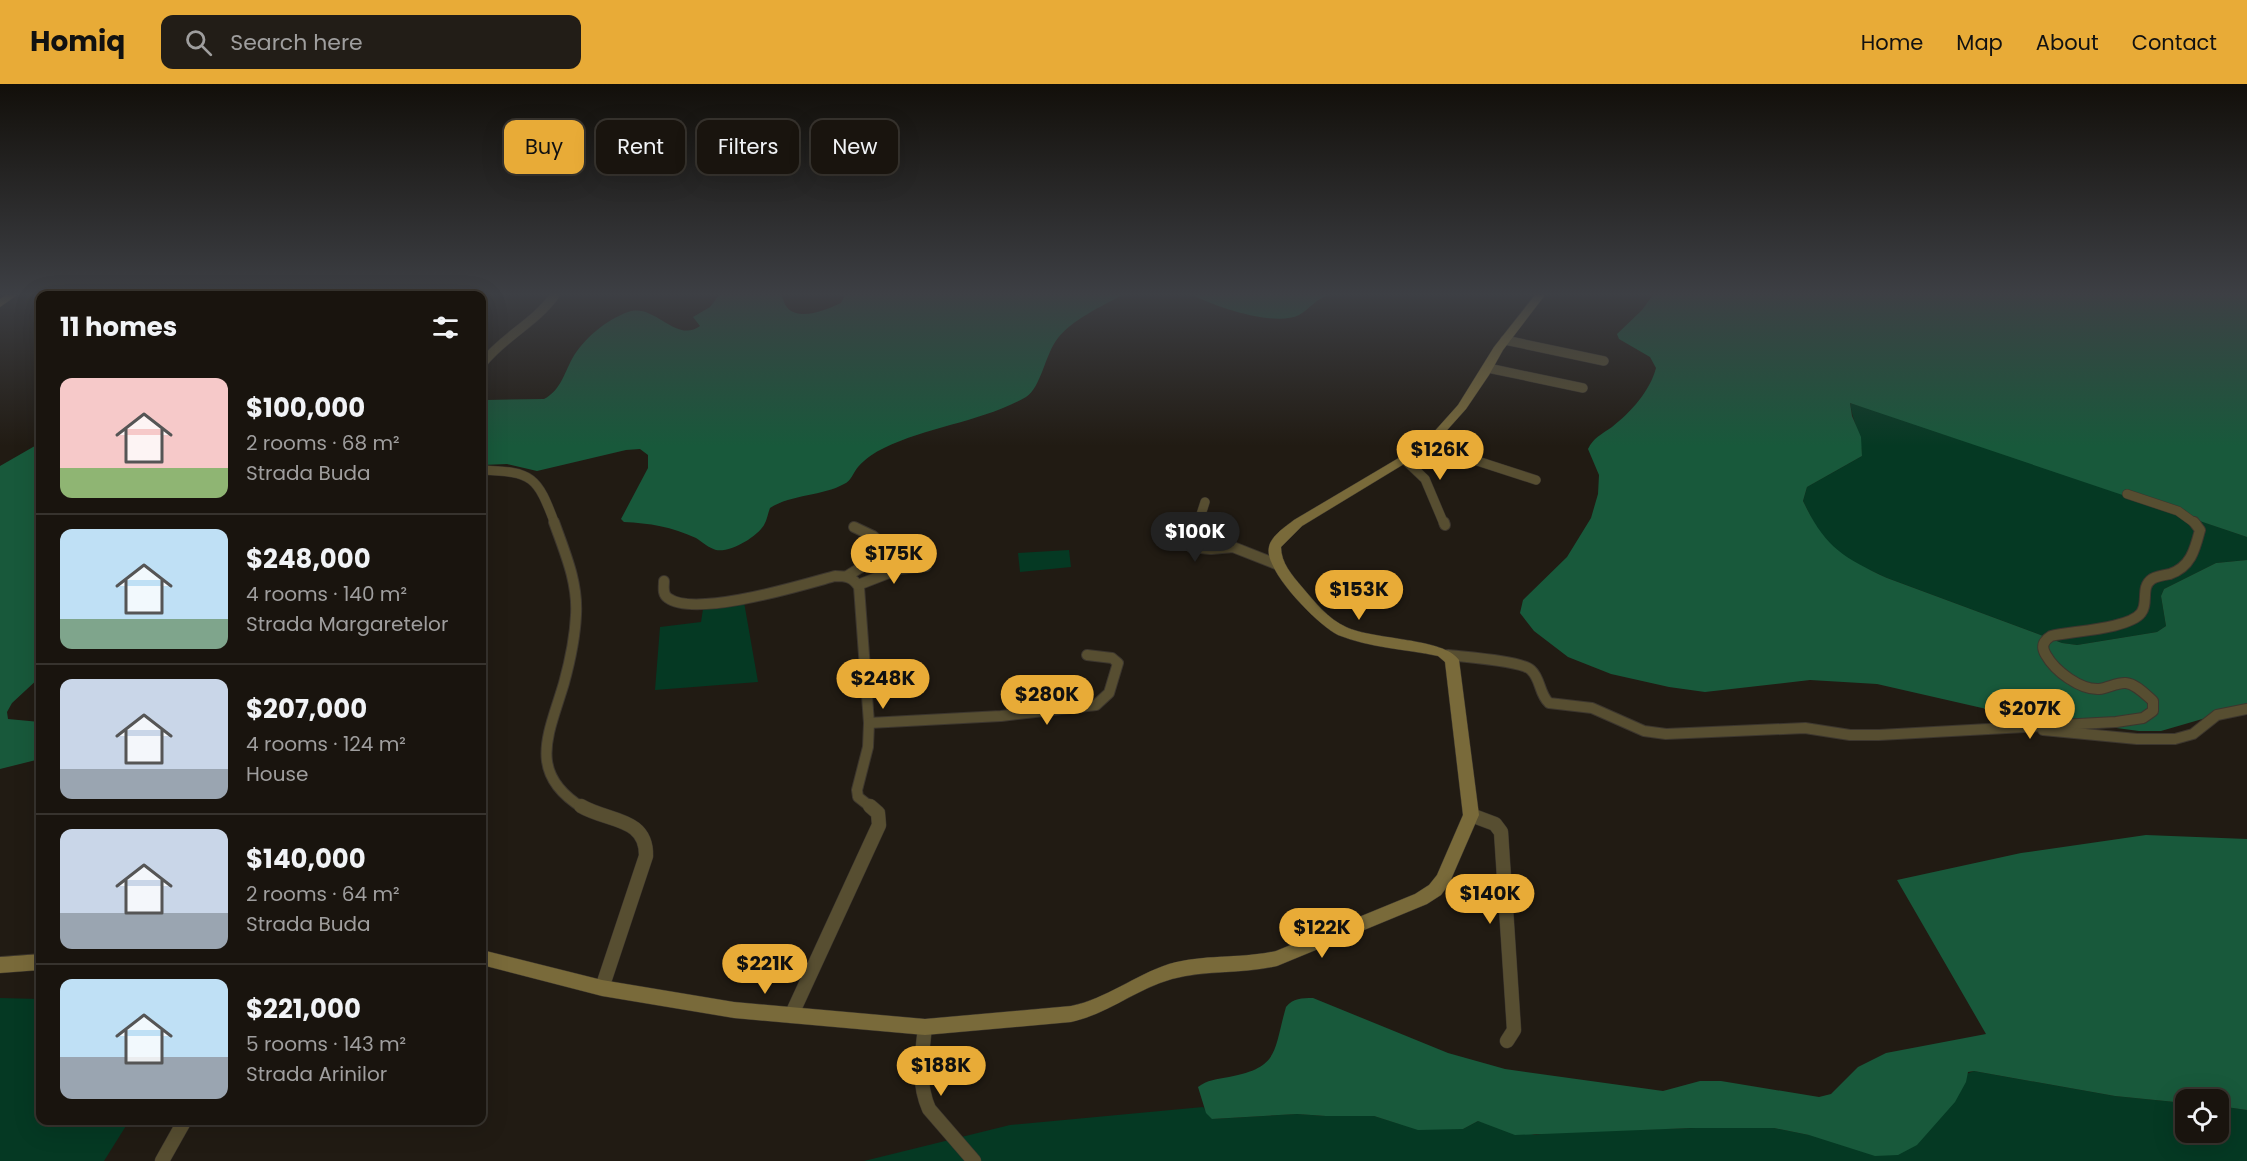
<!DOCTYPE html>
<meta charset="utf-8">
<style>
:root{--surface:#19140e;--page:#221d17;--text:#f1f3f6;--muted:#9f9e9e;--line:#37332e;--accent:#e8ab37}
body{margin:0;font-family:Poppins,sans-serif;background:var(--page);color:var(--text);height:100vh;display:flex;flex-direction:column;font-size:22px;white-space:nowrap}
*{box-sizing:border-box;margin:0}
p{font-size:20px;color:var(--muted)}
.icon{flex:none;width:33px;height:33px;fill:none;stroke:currentColor;stroke-width:2;stroke-linecap:round;stroke-linejoin:round}
.map{position:relative;flex:1;overflow:hidden}
.drawer{position:absolute;left:36px;top:207px;width:450px;height:834px;display:flex;flex-direction:column;background:var(--surface);border-radius:12px;box-shadow:0 6px 24px #0002,0 0 0 2px var(--line)}
.drawer>*{flex:none}
.hud{position:absolute;left:504px;top:36px;width:570px;height:54px;display:flex;gap:12px}
.tools{position:absolute;left:2175px;top:1005px;display:grid;gap:12px}
.tools a{display:grid;place-items:center;width:54px;height:54px;border-radius:12px;background:var(--surface);box-shadow:0 6px 24px #0002,0 0 0 2px var(--line);font-size:30px}
.price{position:absolute;translate:-50% -51px;padding:0 14px;border-radius:21px;background:var(--accent);color:#111;font-size:20px;line-height:39px;filter:drop-shadow(0 2px 3px #0008)}
.price::after{content:'';position:absolute;left:50%;top:36px;width:18px;height:14px;margin-left:-9px;background:inherit;clip-path:polygon(0 0,100% 0,50% 100%)}
.price.selected{background:#222;color:#fff}
ul{padding:0;list-style:none}
li{display:flex;align-items:center;gap:18px;height:150px;padding:0 24px}
li+li{border-top:2px solid var(--line)}
li span{display:grid;place-items:center;flex:none;width:168px;height:120px;border-radius:12px;color:#555}
li>.icon{margin-inline-start:auto}
span .icon{width:72px;height:72px;fill:#fffc;stroke-width:1}
li b{font-size:26px}
h2{display:flex;justify-content:space-between;align-items:center;height:72px;padding:0 24px;font-size:26px}
.pill{padding:0 21px;border-radius:12px;background:var(--surface);box-shadow:0 6px 24px #0002,0 0 0 2px var(--line);font-size:21px;line-height:54px}
.pill.selected{background:var(--accent);color:#111}
header{display:flex;align-items:center;gap:36px;box-sizing:border-box;height:84px;padding:0 30px;background:var(--accent);color:#111}
header strong{font-size:28px}
nav{display:flex;gap:33px;margin-inline-start:auto;font-size:21px}
.search{width:420px;height:54px;background:var(--page);display:flex;align-items:center;gap:15px;box-sizing:border-box;padding:0 21px;border-radius:12px;color:var(--muted);font-size:22px}
.map>svg:first-child{display:block}
.green{fill:#053923}
.forest{fill:#18593b}
.lines{fill:none;stroke-linecap:round;stroke-linejoin:round}
.street-far2-casing{stroke:#3c362e;stroke-width:10}
.street-far1-casing{stroke:#3c362e;stroke-width:12}
.street-casing{stroke:#3c362e;stroke-width:15}
.secondary-casing{stroke:#3c362e;stroke-width:1}
.street-far2{stroke:#574e31;stroke-width:9}
.street-far1{stroke:#574e31;stroke-width:10}
.street{stroke:#574e31;stroke-width:14}
.secondary{fill:#796a3a;fill-rule:evenodd}
</style>
<header>
<strong>Homiq</strong>
<div class="search"><svg class="icon" aria-label="search" viewBox="0 0 24 24"><circle cx="10" cy="10" r="6"/><path d="M15 15l6 6"/></svg>Search here</div>
<nav><a>Home</a><a>Map</a><a>About</a><a>Contact</a></nav>
</header>
<div class="map">
<svg width="2247" height="1077" viewBox="0 0 2247 1077">
<rect width="100%" height="100%" fill="#211b13"/>
<g class="green">
<path d="M1850,319L1900,334L2247,453V476L2216,479L2164,505L2161,512L2166,542L2157,548L2077,561L2062,559L1887,494L1861,482L1839,470L1817,445L1803,417L1807,403L1862,372C1861,350 1853,339 1850,319Z"/>
<polygon points="1069,466 1071,483 1020,488 1018,469"/>
<polygon points="744,518 758,598 655,606 660,543 701,538 703,525"/>
<polygon points="0,914 40,915 40,1036 129,1037 104,1077 0,1077"/>
<polygon points="1974,987 2115,1012 2185,1019 2186,1048 2218,1048 2219,1022 2247,1026 2247,1077 864,1077 1010,1041 1203,1023 1213,1035 1297,1030 1326,1032 1374,1032 1400,1040 1463,1045 1478,1037 1535,1051 1553,1048 1730,1043 1774,1044 1809,1051"/>
</g>
<g class="forest">
<path d="M719,211H782C787,242 822,228 841,219L844,213L841,211H1122C1101,223 1073,235 1058,254C1045,270 1041,304 1026,313C982,338 929,342 884,364C875,368 865,375 858,383C853,389 851,397 844,400C823,412 792,410 770,424C768,429 767,436 764,441C757,453 730,469 716,466C709,464 702,458 696,454C672,443 649,439 624,438L621,435L648,384V371L640,365L626,366L537,387L507,380L482,381V334L486,316L544,315C560,307 564,290 572,275C584,254 606,236 628,228C654,218 676,260 700,242L693,233L710,223Z"/>
<path d="M1193,211H1330C1316,214 1310,225 1299,231C1275,243 1215,223 1193,211Z"/>
<path d="M1653,211H2247V453L1850,319L1852,332L1861,353L1862,372L1807,403L1803,417C1825,463 1842,473 1887,494L2062,559L2077,561L2157,548L2166,542L2161,512L2164,505L2216,479L2247,476V622L2161,647H2139L2004,629L1877,600L1810,596L1705,608L1669,603L1611,590L1568,573L1534,547L1520,529L1523,516L1567,473L1591,434L1598,410L1599,391L1588,365C1593,354 1602,350 1612,343C1631,328 1650,307 1656,284L1650,273L1619,255L1617,250L1642,226Z"/>
<polygon points="40,359 40,593 12,619 7,628 8,635 40,638 40,675 0,685 0,382"/>
<path d="M2146,751L2247,755V1026L2219,1022L2218,1016H2186L2185,1019L2115,1012L1974,987L1968,988L1966,998L1955,1018L1917,1061L1898,1071L1875,1072L1809,1051L1774,1044H1691L1515,1051L1478,1037L1463,1045L1418,1046L1374,1032H1326L1297,1030L1212,1035L1206,1029L1198,1003C1207,996 1217,995 1229,993C1280,983 1273,968 1286,923C1293,914 1302,914 1313,914L1448,969L1505,985L1663,1007L1700,997H1721L1819,1013L1831,1010L1858,983L1886,969L1986,950L1897,796L2021,769Z"/>
</g>
<g class="lines">
<defs>
<g id="street-far2">
<polyline points="1505,256 1604,277"/>
<path d="M482,280C503,253 535,239 555,211"/>
<polyline points="1488,284 1583,304"/>
<polyline points="1428,361 1536,396"/>
<polyline points="1405,376 1425,395 1444,440"/>
<path d="M482,386C533,388 537,392 555,440"/>
<polyline points="2127,410 2178,427 2196,440"/>
<polyline points="1198,440 1205,418"/>
</g>
<g id="street-far1">
<path d="M554,438C565,469 578,498 576,531C575,554 570,577 564,599C549,650 526,689 583,724"/>
<polyline points="1199,438 1191,463 1211,465 1233,463 1276,480"/>
<polyline points="1444,438 1445,441"/>
<polyline points="847,492 881,471 887,464 873,452 854,443"/>
<path d="M664,497C664,503 662,510 668,514C695,534 802,501 835,492C846,492 853,493 859,503L869,639L868,663L857,706L858,713L872,724"/>
<polyline points="858,501 899,485 926,482"/>
<path d="M1448,571C1464,573 1522,577 1531,586C1541,595 1539,610 1549,619L1592,624L1644,647L1666,650L1805,644L1850,651H1879L2116,638L2143,634L2153,627V617C2146,611 2136,600 2126,599C2118,598 2108,604 2099,605C2080,606 2055,587 2046,571C2041,563 2043,557 2051,552C2071,547 2129,545 2141,529C2149,519 2140,503 2152,495C2157,492 2164,491 2170,490C2191,483 2195,465 2200,446L2194,438"/>
<polyline points="869,639 1001,632 1096,621 1109,609 1118,579 1112,574 1087,571"/>
<polyline points="2043,646 2137,655 2175,655 2193,650 2217,631 2247,625"/>
</g>
<g id="street">
<path d="M581,722C608,738 647,733 646,772L602,904"/>
<polyline points="1471,731 1495,740 1501,748 1514,946 1507,957"/>
<polyline points="791,932 879,741 878,729 870,722"/>
<path d="M925,943C922,971 917,998 929,1025L974,1077"/>
<polyline points="162,1077 185,1036"/>
</g>
<g id="secondary">
<polygon points="6,211 17,211 0,223 0,215"/>
<path d="M1535,211H1545L1503,266L1489,291L1466,325L1432,363L1302,442L1281,463C1281,479 1292,491 1302,503C1315,518 1328,535 1346,543C1373,556 1445,554 1459,576L1479,731L1449,800L1441,811L1427,820L1277,882C1243,890 1206,886 1172,895C1136,905 1108,930 1071,938L925,951L734,934L602,912L482,881V866L602,896L734,918L925,935L1071,922C1106,915 1135,891 1169,880C1204,870 1241,875 1276,867L1415,810L1429,801L1437,791L1463,731L1445,578L1438,572C1405,565 1370,564 1338,551C1319,542 1263,486 1269,463C1271,452 1285,443 1294,436L1424,359L1458,321L1494,263Z"/>
<polygon points="40,870 40,886 0,889 0,873"/>
</g>
</defs>
<use href="#street-far2" class="street-far2-casing"/>
<use href="#street-far1" class="street-far1-casing"/>
<use href="#street" class="street-casing"/>
<use href="#secondary" class="secondary-casing"/>
<use href="#street-far2" class="street-far2"/>
<use href="#street-far1" class="street-far1"/>
<use href="#street" class="street"/>
<use href="#secondary" class="secondary"/>
</g>
<linearGradient id="sky" x2="0" y2="1"><stop stop-color="#120f0a"/><stop offset="0.58" stop-color="#3d3f44"/><stop offset="1" stop-color="#3d3f44" stop-opacity="0"/></linearGradient>
<rect width="2247" height="362" fill="url(#sky)"/>
</svg>
<div class="tools">
<a><svg class="icon" aria-label="locate" viewBox="0 0 24 24"><circle cx="12" cy="12" r="6"/><path d="M12 2v4M12 18v4M2 12h4M18 12h4"/></svg></a>
</div>
<b class="price" style="left:1440px;top:397px">$126K</b>
<b class="price selected" style="left:1195px;top:479px">$100K</b>
<b class="price" style="left:894px;top:501px">$175K</b>
<b class="price" style="left:1359px;top:537px">$153K</b>
<b class="price" style="left:883px;top:626px">$248K</b>
<b class="price" style="left:1047px;top:642px">$280K</b>
<b class="price" style="left:2030px;top:656px">$207K</b>
<b class="price" style="left:1490px;top:841px">$140K</b>
<b class="price" style="left:1322px;top:875px">$122K</b>
<b class="price" style="left:765px;top:911px">$221K</b>
<b class="price" style="left:941px;top:1013px">$188K</b>
<div class="hud">
<a class="pill selected">Buy</a>
<a class="pill">Rent</a>
<a class="pill">Filters</a>
<a class="pill">New</a>
</div>
<section class="drawer">
<h2>11 homes<svg class="icon" aria-label="filters" viewBox="0 0 24 24"><path d="M4 7h16M4 17h16"/><circle cx="9" cy="7" r="2"/><circle cx="15" cy="17" r="2"/></svg></h2>
<ul>
<li><span style="background:linear-gradient(#f6c9c9 75%,#8fb573 0)"><svg class="icon" aria-label="home" viewBox="0 0 24 24"><path d="M3 11l9-7 9 7M6 9v11h12V9"/></svg></span><div><b>$100,000</b><p>2 rooms · 68 m²</p><p>Strada Buda</p></div></li>
<li><span style="background:linear-gradient(#bfe0f5 75%,#7fa58c 0)"><svg class="icon" aria-label="home" viewBox="0 0 24 24"><path d="M3 11l9-7 9 7M6 9v11h12V9"/></svg></span><div><b>$248,000</b><p>4 rooms · 140 m²</p><p>Strada Margaretelor</p></div></li>
<li><span style="background:linear-gradient(#c9d6e8 75%,#9aa5b1 0)"><svg class="icon" aria-label="home" viewBox="0 0 24 24"><path d="M3 11l9-7 9 7M6 9v11h12V9"/></svg></span><div><b>$207,000</b><p>4 rooms · 124 m²</p><p>House</p></div></li>
<li><span style="background:linear-gradient(#c9d6e8 70%,#9aa5b1 0)"><svg class="icon" aria-label="home" viewBox="0 0 24 24"><path d="M3 11l9-7 9 7M6 9v11h12V9"/></svg></span><div><b>$140,000</b><p>2 rooms · 64 m²</p><p>Strada Buda</p></div></li>
<li><span style="background:linear-gradient(#bfe0f5 65%,#9aa5b1 0)"><svg class="icon" aria-label="home" viewBox="0 0 24 24"><path d="M3 11l9-7 9 7M6 9v11h12V9"/></svg></span><div><b>$221,000</b><p>5 rooms · 143 m²</p><p>Strada Arinilor</p></div></li>
</ul>
</section>
</div>
